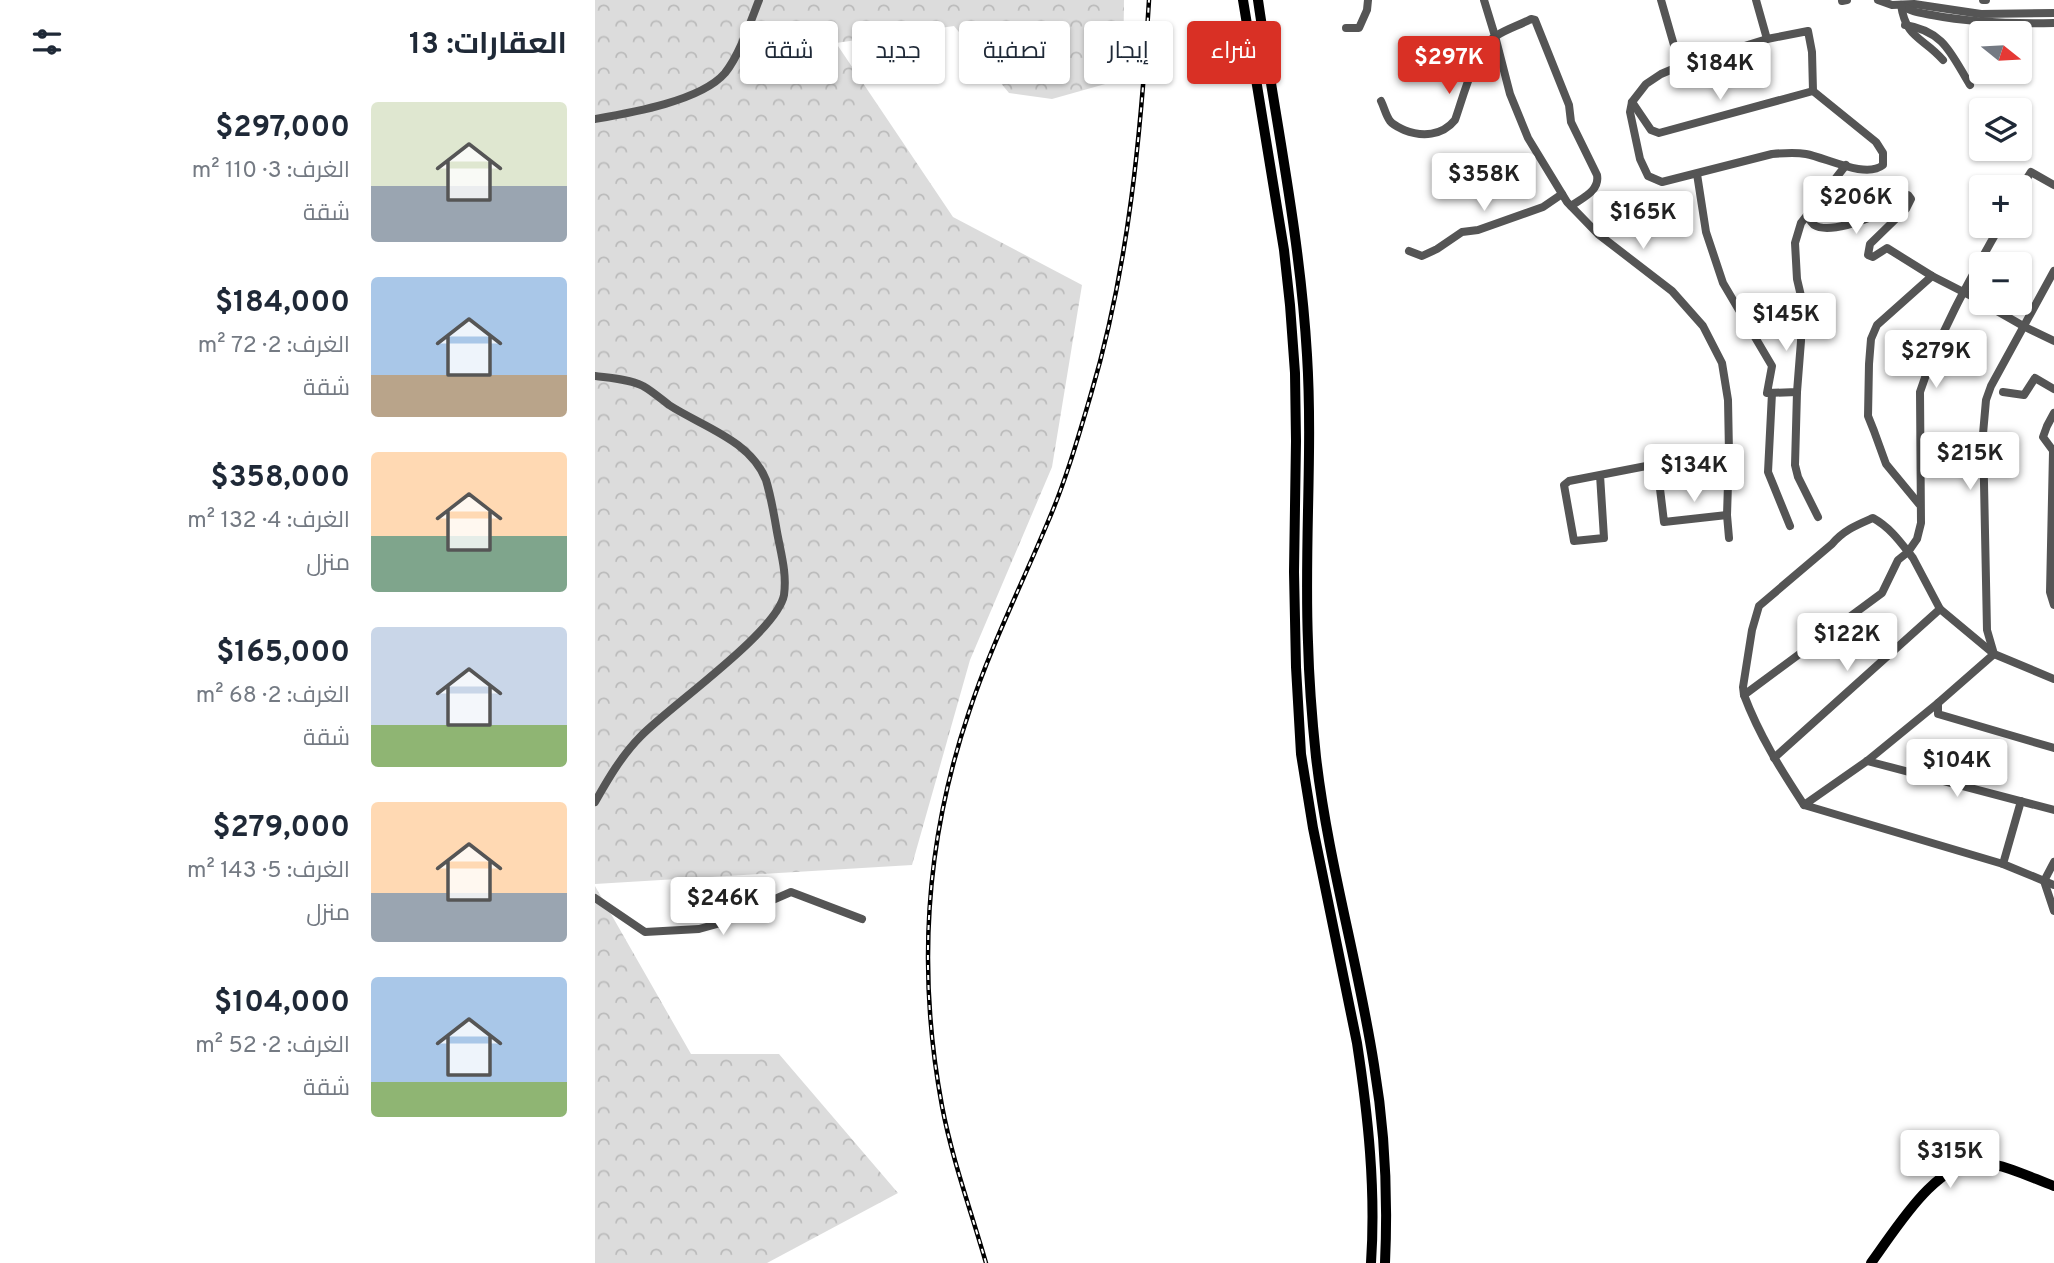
<!DOCTYPE html>
<html lang="ar">
<meta charset="utf-8">
<style>
:root{--surface:#fff;--page:#f6f6f7;--text:#1f2937;--muted:#747a83;--accent:#d93025}
body{margin:0;font-family:Overpass,Cairo,sans-serif;background:var(--page);color:var(--text);direction:rtl;height:100vh;display:flex;flex-direction:column;font-size:26px;white-space:nowrap}
*{box-sizing:border-box;margin:0}
p{font-size:23px;color:var(--muted)}
.icon{flex:none;width:38px;height:38px;fill:none;stroke:currentColor;stroke-width:2;stroke-linecap:round;stroke-linejoin:round}
.map{position:relative;flex:1;overflow:hidden;direction:ltr}
.drawer{display:flex;flex-direction:column;background:var(--surface);width:595px}
.drawer>*{flex:none}
.hud{position:absolute;left:21px;top:21px;width:665px;height:63px;direction:rtl;display:flex;gap:14px}
.needle{width:46px;rotate:108deg}
.buttons{position:absolute;left:1374px;top:21px;display:grid;gap:14px}
.buttons a{display:grid;place-items:center;width:63px;height:63px;border-radius:7px;background:var(--surface);box-shadow:0 2px 5px #0004;font-size:35px}
.price{position:absolute;translate:-50% -60px;padding:0 16px;border-radius:7px;background:#fff;color:#222;font-size:23px;line-height:46px;filter:drop-shadow(0 2px 4px #0008)}
.price::after{content:'';position:absolute;left:50%;top:42px;width:21px;height:16px;margin-left:-10px;background:inherit;clip-path:polygon(0 0,100% 0,50% 100%)}
.price.selected{background:var(--accent);color:#fff}
ul{padding:0;list-style:none}
li{display:flex;align-items:center;gap:21px;height:175px;padding:0 28px}
li span{display:grid;place-items:center;flex:none;width:196px;height:140px;border-radius:7px;color:#555}
li>.icon{margin-inline-start:auto}
span .icon{width:84px;height:84px;fill:#fffc;stroke-width:1}
li b{font-size:30px}
h2{display:flex;justify-content:space-between;align-items:center;height:84px;padding:0 28px;font-size:30px}
.pill{padding:0 24px;border-radius:7px;background:var(--surface);box-shadow:0 2px 5px #0004;font-size:24px;line-height:63px}
.pill.selected{background:var(--accent);color:#fff}
main{display:flex;flex:1;min-height:0}
.map>svg:first-child{display:block}
.forest{fill:url(#forest-crowns)}
.lines{fill:none;stroke-linecap:round;stroke-linejoin:round}
.minor{stroke:#555;stroke-width:8}
.major{stroke:#000;stroke-width:10}
.highway{stroke:#000;stroke-width:10}
.rail-casing{stroke:#000;stroke-width:4.5}
.rail{stroke:#fff;stroke-width:2;stroke-dasharray:5;stroke-linecap:butt}
</style>
<main>
<div class="map">
<svg width="1459" height="1263" viewBox="0 0 1459 1263">
<defs>
<pattern id="forest-crowns" width="20" height="18" patternUnits="userSpaceOnUse" patternTransform="scale(1.75)"><rect width="20" height="18" fill="#dcdcdc"/><path d="M2 6a3 3 0 1 1 6 0M12 15a3 3 0 1 1 6 0" fill="none" stroke="#bbb"/></pattern>
</defs>
<rect width="100%" height="100%" fill="#fff"/>
<g class="forest">
<polygon points="0,0 529,0 528,79 457,99 414,93 359,26 241,43 358,217 487,285 457,467 375,660 317,865 0,884"/>
<polygon points="0,886 96,1054 184,1054 303,1193 172,1263 0,1263"/>
</g>
<g class="lines">
<g class="minor">
<polyline points="889,0 900,36 915,94 933,138 972,202 1003,234 1077,291 1108,326 1127,363 1133,400 1134,453 1132,515 1134,538"/>
<polyline points="1066,0 1085,66"/>
<polyline points="1161,0 1172,39"/>
<polyline points="1283,0 1297,5 1319,4 1386,14 1459,13"/>
<polyline points="1388,0 1391,0"/>
<polyline points="1247,1 1252,0"/>
<path d="M1306,5C1315,12 1326,13 1337,15C1379,23 1417,24 1459,23"/>
<path d="M1306,5C1311,39 1328,37 1348,60"/>
<path d="M1310,25C1349,31 1356,54 1375,85"/>
<polyline points="751,28 764,28 772,10 773,0"/>
<path d="M1213,31L1217,52L1218,91L1281,142L1288,153V165C1271,179 1232,158 1211,154C1200,152 1188,153 1177,154L1067,182L1053,176L1045,159L1035,112L1037,102L1051,84L1066,74L1085,66L1172,39Z"/>
<path d="M786,101C789,107 791,116 795,121C798,125 805,128 809,130C827,137 847,136 860,120C868,98 880,48 901,36C911,29 925,25 936,19L940,20L974,105L976,122L1002,175C1005,191 987,198 976,206"/>
<polyline points="1037,102 1056,130 1064,133 1218,91"/>
<path d="M0,119C35,113 106,101 130,73C145,54 155,23 164,0"/>
<polyline points="1102,174 1111,232 1128,283 1177,366 1172,393 1202,392 1206,341 1206,296 1202,279 1200,243 1206,223 1251,165"/>
<polyline points="1424,191 1436,172 1459,185"/>
<path d="M1212,216C1214,219 1217,223 1219,225C1233,234 1271,220 1285,213C1295,208 1300,196 1313,195L1316,199L1311,209L1275,244L1273,255L1278,257L1292,248L1337,276L1386,301"/>
<path d="M1405,226C1375,279 1344,333 1325,392L1326,523L1322,539L1313,552L1303,560L1287,593L1149,695L1148,687L1157,630L1164,606L1237,544C1249,530 1262,525 1278,518C1296,528 1306,543 1318,558L1345,609L1399,654L1343,703V714L1459,748"/>
<polyline points="814,251 827,256 842,249 867,232 883,230 948,207 967,194"/>
<polyline points="1459,271 1396,386 1391,400 1388,434 1392,630 1399,654 1459,679"/>
<polyline points="1388,303 1430,327 1459,341"/>
<path d="M0,376C15,378 34,379 48,386C57,391 66,399 74,405C108,427 155,440 171,480C176,497 179,514 182,532C186,554 192,573 189,595C182,632 75,706 46,736C27,755 13,779 0,802"/>
<polyline points="1202,392 1200,465 1203,477 1223,517"/>
<polyline points="1408,392 1429,395 1440,378 1459,389"/>
<polyline points="1177,393 1173,472 1195,526"/>
<polyline points="1459,413 1452,426 1448,437 1459,452"/>
<polyline points="1458,452 1455,592 1459,605"/>
<polyline points="1062,464 1069,522 1132,515"/>
<polyline points="1005,475 1009,538 979,541 969,485 974,481 1113,454 1134,457"/>
<polyline points="1324,504 1291,464 1279,431 1273,416 1274,364 1276,339 1282,325 1337,276"/>
<path d="M1149,695C1164,735 1186,770 1209,805"/>
<polyline points="1343,703 1272,761 1209,805 1408,864 1459,885"/>
<polyline points="1179,758 1345,609"/>
<polyline points="1272,761 1459,810"/>
<polyline points="1459,862 1449,881 1459,911"/>
<polyline points="1408,864 1426,801"/>
<polyline points="0,898 50,932 104,929 122,924 196,892 267,919"/>
</g>
<path class="major" d="M1276,1263C1300,1231 1342,1158 1388,1163C1412,1165 1437,1178 1459,1186"/>
<g class="highway">
<path d="M648,0L689,250L695,305L700,373L701,441L699,572L701,667L706,754L718,828L762,1043C773,1115 781,1189 776,1263"/>
<path d="M663,0C680,118 705,235 712,355C718,451 709,547 713,642C714,681 717,719 721,757C733,861 763,962 779,1065C790,1130 793,1197 790,1263"/>
</g>
<defs>
<path id="rail" d="M391,1263C376,1211 357,1159 347,1106C322,972 330,841 374,712C395,648 426,586 452,524C470,483 483,438 496,394C534,266 546,133 554,0"/>
</defs>
<use href="#rail" class="rail-casing"/>
<use href="#rail" class="rail"/>
</g>
</svg>
<div class="buttons">
<a><svg class="needle" viewBox="-14 -14 28 28"><path d="M0-13l5 13h-10z" fill="#e53935"/><path d="M0 13l5-13h-10z" fill="#747a83"/></svg></a>
<a><svg class="icon" aria-label="layers" viewBox="0 0 24 24"><path d="M12 4l9 5-9 5-9-5zM3 14l9 5 9-5"/></svg></a>
<a>+</a>
<a>−</a>
</div>
<b class="price selected" style="left:854px;top:96px">$297K</b>
<b class="price" style="left:1125px;top:102px">$184K</b>
<b class="price" style="left:889px;top:213px">$358K</b>
<b class="price" style="left:1261px;top:236px">$206K</b>
<b class="price" style="left:1048px;top:251px">$165K</b>
<b class="price" style="left:1191px;top:353px">$145K</b>
<b class="price" style="left:1341px;top:390px">$279K</b>
<b class="price" style="left:1375px;top:492px">$215K</b>
<b class="price" style="left:1099px;top:504px">$134K</b>
<b class="price" style="left:1252px;top:673px">$122K</b>
<b class="price" style="left:1362px;top:799px">$104K</b>
<b class="price" style="left:128px;top:937px">$246K</b>
<b class="price" style="left:1355px;top:1190px">$315K</b>
<div class="hud">
<a class="pill selected">شراء</a>
<a class="pill">إيجار</a>
<a class="pill">تصفية</a>
<a class="pill">جديد</a>
<a class="pill">شقة</a>
</div>
</div>
<section class="drawer">
<h2>العقارات: 13<svg class="icon" aria-label="filters" viewBox="0 0 24 24"><path d="M4 7h16M4 17h16"/><circle cx="9" cy="7" r="2"/><circle cx="15" cy="17" r="2"/></svg></h2>
<ul>
<li><span style="background:linear-gradient(#dfe7d0 60%,#9aa5b1 0)"><svg class="icon" aria-label="home" viewBox="0 0 24 24"><path d="M3 11l9-7 9 7M6 9v11h12V9"/></svg></span><div><b>$297,000</b><p>الغرف: 3 · 110 m²</p><p>شقة</p></div></li>
<li><span style="background:linear-gradient(#a9c7e8 70%,#b9a48a 0)"><svg class="icon" aria-label="home" viewBox="0 0 24 24"><path d="M3 11l9-7 9 7M6 9v11h12V9"/></svg></span><div><b>$184,000</b><p>الغرف: 2 · 72 m²</p><p>شقة</p></div></li>
<li><span style="background:linear-gradient(#ffd9b3 60%,#7fa58c 0)"><svg class="icon" aria-label="home" viewBox="0 0 24 24"><path d="M3 11l9-7 9 7M6 9v11h12V9"/></svg></span><div><b>$358,000</b><p>الغرف: 4 · 132 m²</p><p>منزل</p></div></li>
<li><span style="background:linear-gradient(#c9d6e8 70%,#8fb573 0)"><svg class="icon" aria-label="home" viewBox="0 0 24 24"><path d="M3 11l9-7 9 7M6 9v11h12V9"/></svg></span><div><b>$165,000</b><p>الغرف: 2 · 68 m²</p><p>شقة</p></div></li>
<li><span style="background:linear-gradient(#ffd9b3 65%,#9aa5b1 0)"><svg class="icon" aria-label="home" viewBox="0 0 24 24"><path d="M3 11l9-7 9 7M6 9v11h12V9"/></svg></span><div><b>$279,000</b><p>الغرف: 5 · 143 m²</p><p>منزل</p></div></li>
<li><span style="background:linear-gradient(#a9c7e8 75%,#8fb573 0)"><svg class="icon" aria-label="home" viewBox="0 0 24 24"><path d="M3 11l9-7 9 7M6 9v11h12V9"/></svg></span><div><b>$104,000</b><p>الغرف: 2 · 52 m²</p><p>شقة</p></div></li>
</ul>
</section>
</main>
